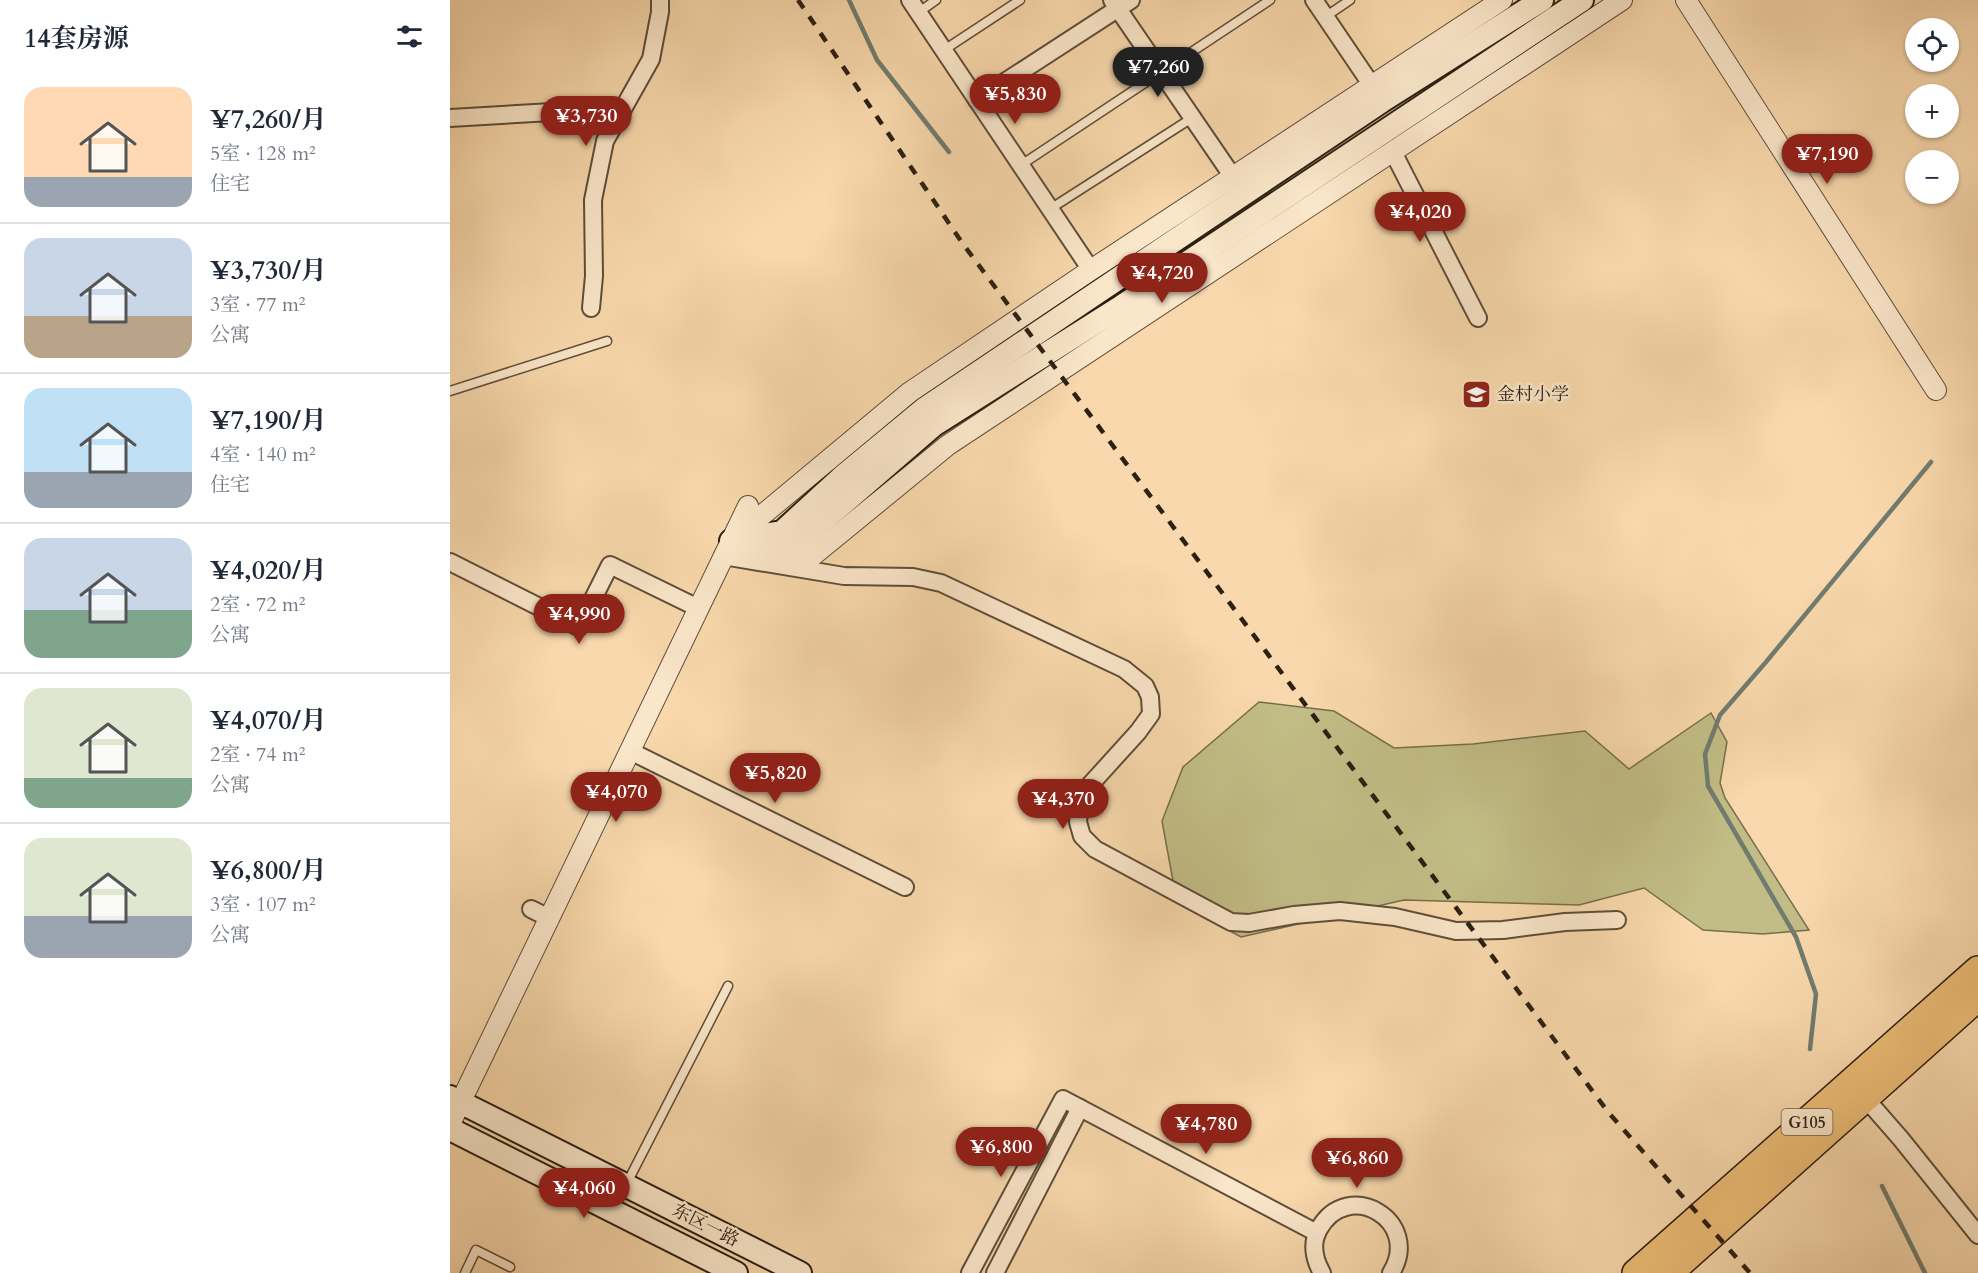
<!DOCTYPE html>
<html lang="zh">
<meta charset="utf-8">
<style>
:root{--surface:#fff;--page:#f6f6f7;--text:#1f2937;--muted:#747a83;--line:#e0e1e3;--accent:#8f2418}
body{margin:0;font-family:Cardo,"Noto Serif SC",serif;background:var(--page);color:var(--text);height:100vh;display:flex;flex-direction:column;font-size:22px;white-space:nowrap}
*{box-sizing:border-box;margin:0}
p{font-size:20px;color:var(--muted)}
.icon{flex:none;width:33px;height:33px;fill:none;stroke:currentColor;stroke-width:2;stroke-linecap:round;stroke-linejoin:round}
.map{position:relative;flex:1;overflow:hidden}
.panel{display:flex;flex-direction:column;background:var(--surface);width:450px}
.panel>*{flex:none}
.tools{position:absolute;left:1455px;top:18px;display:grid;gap:12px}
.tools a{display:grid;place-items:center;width:54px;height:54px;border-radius:50%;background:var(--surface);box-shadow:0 2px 4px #0004;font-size:30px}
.price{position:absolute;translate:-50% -51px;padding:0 14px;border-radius:21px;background:var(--accent);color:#fff;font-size:20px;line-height:39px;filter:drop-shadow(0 2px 3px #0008)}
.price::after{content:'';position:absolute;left:50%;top:36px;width:18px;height:14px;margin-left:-9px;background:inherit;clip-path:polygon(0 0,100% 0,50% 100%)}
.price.selected{background:#222;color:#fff}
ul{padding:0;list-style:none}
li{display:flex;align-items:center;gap:18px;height:150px;padding:0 24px}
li+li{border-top:2px solid var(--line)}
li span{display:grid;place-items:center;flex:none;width:168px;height:120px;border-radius:18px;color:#555}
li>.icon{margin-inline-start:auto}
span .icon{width:72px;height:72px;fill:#fffc;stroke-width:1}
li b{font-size:26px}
h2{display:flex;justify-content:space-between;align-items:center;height:72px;padding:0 24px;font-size:26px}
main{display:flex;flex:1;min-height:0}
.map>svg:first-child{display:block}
.green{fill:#c2bd86;stroke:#766e4c;stroke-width:1.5}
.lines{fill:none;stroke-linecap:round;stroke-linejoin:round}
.stream{stroke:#707c70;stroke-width:4.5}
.service-casing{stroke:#5e4e38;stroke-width:11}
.minor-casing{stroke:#5e4e38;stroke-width:20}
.tertiary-casing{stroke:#5e4e38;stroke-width:22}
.secondary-casing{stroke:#2b2012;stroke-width:26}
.trunk-casing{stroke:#2b2012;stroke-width:30}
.service{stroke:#fae6c9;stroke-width:8}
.minor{stroke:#fae6c9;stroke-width:16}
.tertiary{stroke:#fae6c9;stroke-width:20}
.secondary{stroke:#fae6c9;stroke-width:22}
.trunk{stroke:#ecbc76;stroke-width:27}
.rail{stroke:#2b2012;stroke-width:4.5;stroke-dasharray:10 10;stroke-linecap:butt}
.labels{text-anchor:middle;stroke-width:5;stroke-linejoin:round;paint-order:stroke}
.shield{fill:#fae6c9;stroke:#695b49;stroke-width:1.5}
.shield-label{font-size:16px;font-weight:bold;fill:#2b2012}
.poi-label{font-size:18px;fill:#2b2012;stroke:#fae6c9;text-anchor:start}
.street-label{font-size:18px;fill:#2b2012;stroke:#fae6c9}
</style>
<main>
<section class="panel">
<h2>14套房源<svg class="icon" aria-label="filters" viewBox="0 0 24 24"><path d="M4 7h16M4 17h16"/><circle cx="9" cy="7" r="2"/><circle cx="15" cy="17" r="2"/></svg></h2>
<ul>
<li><span style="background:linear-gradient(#ffd9b3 75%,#9aa5b1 0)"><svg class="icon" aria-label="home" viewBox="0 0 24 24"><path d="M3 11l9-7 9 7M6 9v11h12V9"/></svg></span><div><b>¥7,260/月</b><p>5室 · 128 m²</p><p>住宅</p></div></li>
<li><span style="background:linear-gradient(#c9d6e8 65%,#b9a48a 0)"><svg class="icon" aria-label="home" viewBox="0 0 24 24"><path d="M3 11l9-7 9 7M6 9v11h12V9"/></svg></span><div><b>¥3,730/月</b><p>3室 · 77 m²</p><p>公寓</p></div></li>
<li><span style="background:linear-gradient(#bfe0f5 70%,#9aa5b1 0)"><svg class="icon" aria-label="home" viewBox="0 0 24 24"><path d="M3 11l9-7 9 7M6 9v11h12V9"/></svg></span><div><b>¥7,190/月</b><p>4室 · 140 m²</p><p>住宅</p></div></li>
<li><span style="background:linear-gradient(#c9d6e8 60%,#7fa58c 0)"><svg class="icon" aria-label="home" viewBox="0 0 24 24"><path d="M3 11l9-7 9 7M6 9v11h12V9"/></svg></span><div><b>¥4,020/月</b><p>2室 · 72 m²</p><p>公寓</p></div></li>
<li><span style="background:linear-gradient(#dfe7d0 75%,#7fa58c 0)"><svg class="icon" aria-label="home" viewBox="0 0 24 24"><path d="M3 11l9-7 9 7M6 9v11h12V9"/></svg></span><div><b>¥4,070/月</b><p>2室 · 74 m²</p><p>公寓</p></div></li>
<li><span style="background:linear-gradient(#dfe7d0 65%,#9aa5b1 0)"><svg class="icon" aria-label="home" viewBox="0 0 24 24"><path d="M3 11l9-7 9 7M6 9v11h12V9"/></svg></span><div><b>¥6,800/月</b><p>3室 · 107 m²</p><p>公寓</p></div></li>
</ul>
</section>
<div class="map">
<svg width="1528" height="1273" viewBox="0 0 1528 1273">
<rect width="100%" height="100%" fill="#f8d8ac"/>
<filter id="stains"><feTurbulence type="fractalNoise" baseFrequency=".00333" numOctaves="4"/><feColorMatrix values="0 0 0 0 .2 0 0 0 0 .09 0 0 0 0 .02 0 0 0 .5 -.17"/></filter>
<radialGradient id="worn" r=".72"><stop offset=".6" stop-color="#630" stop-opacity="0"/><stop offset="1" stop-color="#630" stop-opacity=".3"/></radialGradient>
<polygon class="green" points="809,702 884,711 944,748 1023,744 1135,731 1179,769 1261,713 1277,742 1270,783 1275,798 1359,930 1313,934 1253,930 1194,888 1129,905 954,900 791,937 727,903 712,821 733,767"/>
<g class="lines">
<g class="stream">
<polyline points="399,0 427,60 499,152"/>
<polyline points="1360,1049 1366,994 1346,937 1258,786 1255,754 1270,715 1316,662 1481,462"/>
<polyline points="1432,1186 1475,1273"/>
</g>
<defs>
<g id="service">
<polyline points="469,12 486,0"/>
<polyline points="875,17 900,0"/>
<polyline points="494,50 570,0"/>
<polyline points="571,165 820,0"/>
<polyline points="600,209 742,118"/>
<polyline points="0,391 157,341"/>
<polyline points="177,1183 278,986"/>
<polyline points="15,1273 26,1250 60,1267"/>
</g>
<g id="minor">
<polyline points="460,0 641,270"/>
<polyline points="662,0 783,177"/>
<polyline points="864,0 929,96"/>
<polyline points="527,100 681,0"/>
<polyline points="0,118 119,111"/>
<polyline points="943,152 1028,318"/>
<polyline points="141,308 144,276 143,200 155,141 201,59 210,12 210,0"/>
<polyline points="273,556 394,576 463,577 491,583 674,669 695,686 700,697 701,714 688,732 639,786 629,812 628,822 632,836 645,849 781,922 799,923 844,915 890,911 945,917 1006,931 1053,930 1115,922 1167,920"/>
<polyline points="0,562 129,627 160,565 248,608"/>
<polyline points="180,751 455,887"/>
<polyline points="81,909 99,918"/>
<polyline points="1410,1092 1451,1139 1528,1235"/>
<polyline points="520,1273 613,1099 867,1233"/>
<polyline points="545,1273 630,1108"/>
<path d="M872,1273C864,1259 861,1243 869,1229C898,1177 973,1221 941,1273"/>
</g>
<g id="tertiary">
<polyline points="1236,0 1486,390"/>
<polyline points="281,541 460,392 641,270 1052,0"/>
<polyline points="306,548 355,562 498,445 1172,0"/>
<polyline points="0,1124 298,506"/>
</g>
<g id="secondary">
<polyline points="309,536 332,532 393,476 474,409 932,101 1092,0"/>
<polyline points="281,541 345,545 484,425 672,306 1132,0"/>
<polyline points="0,1097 350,1273"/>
<polyline points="0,1129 286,1273"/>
</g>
<g id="trunk">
<polyline points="1186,1273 1528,970"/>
<polyline points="1219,1273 1528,997"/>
</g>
</defs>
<use href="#service" class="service-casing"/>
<use href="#minor" class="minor-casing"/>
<use href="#tertiary" class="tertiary-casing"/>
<use href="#secondary" class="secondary-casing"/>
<use href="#trunk" class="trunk-casing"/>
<use href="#service" class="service"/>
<use href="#minor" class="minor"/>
<use href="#tertiary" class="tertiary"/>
<use href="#secondary" class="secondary"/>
<use href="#trunk" class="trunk"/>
<polyline class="rail" points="348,0 513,244 1158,1112 1300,1273"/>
</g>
<defs>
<symbol id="school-square" viewBox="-11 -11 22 22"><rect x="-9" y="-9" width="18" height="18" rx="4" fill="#8f2418" stroke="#fae6c9"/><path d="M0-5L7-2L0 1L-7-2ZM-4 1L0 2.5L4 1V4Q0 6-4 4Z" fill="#fff"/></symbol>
</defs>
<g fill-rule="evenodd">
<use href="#school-square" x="1010" y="378" width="33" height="33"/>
</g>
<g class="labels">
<rect class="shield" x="1331.5" y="1109" width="51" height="26" rx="4.5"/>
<g class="shield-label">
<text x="1357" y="1128">G105</text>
</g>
<g class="poi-label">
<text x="1047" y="400">金村小学</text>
</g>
<g class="street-label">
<text transform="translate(256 1225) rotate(27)" y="6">东区一路</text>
</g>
</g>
<rect width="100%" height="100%" filter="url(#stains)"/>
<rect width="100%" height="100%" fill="url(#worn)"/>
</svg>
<div class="tools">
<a><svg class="icon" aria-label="locate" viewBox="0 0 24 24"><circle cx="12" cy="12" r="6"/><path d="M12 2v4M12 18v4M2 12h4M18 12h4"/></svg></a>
<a>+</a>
<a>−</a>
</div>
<b class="price selected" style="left:708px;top:98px">¥7,260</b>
<b class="price" style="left:565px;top:125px">¥5,830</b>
<b class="price" style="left:136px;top:147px">¥3,730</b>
<b class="price" style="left:1377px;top:185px">¥7,190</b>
<b class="price" style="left:970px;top:243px">¥4,020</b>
<b class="price" style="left:712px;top:304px">¥4,720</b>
<b class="price" style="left:129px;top:645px">¥4,990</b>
<b class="price" style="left:325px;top:804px">¥5,820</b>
<b class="price" style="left:166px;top:823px">¥4,070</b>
<b class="price" style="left:613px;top:830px">¥4,370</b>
<b class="price" style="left:756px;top:1155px">¥4,780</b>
<b class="price" style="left:551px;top:1178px">¥6,800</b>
<b class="price" style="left:907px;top:1189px">¥6,860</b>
<b class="price" style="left:134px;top:1219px">¥4,060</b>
</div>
</main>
